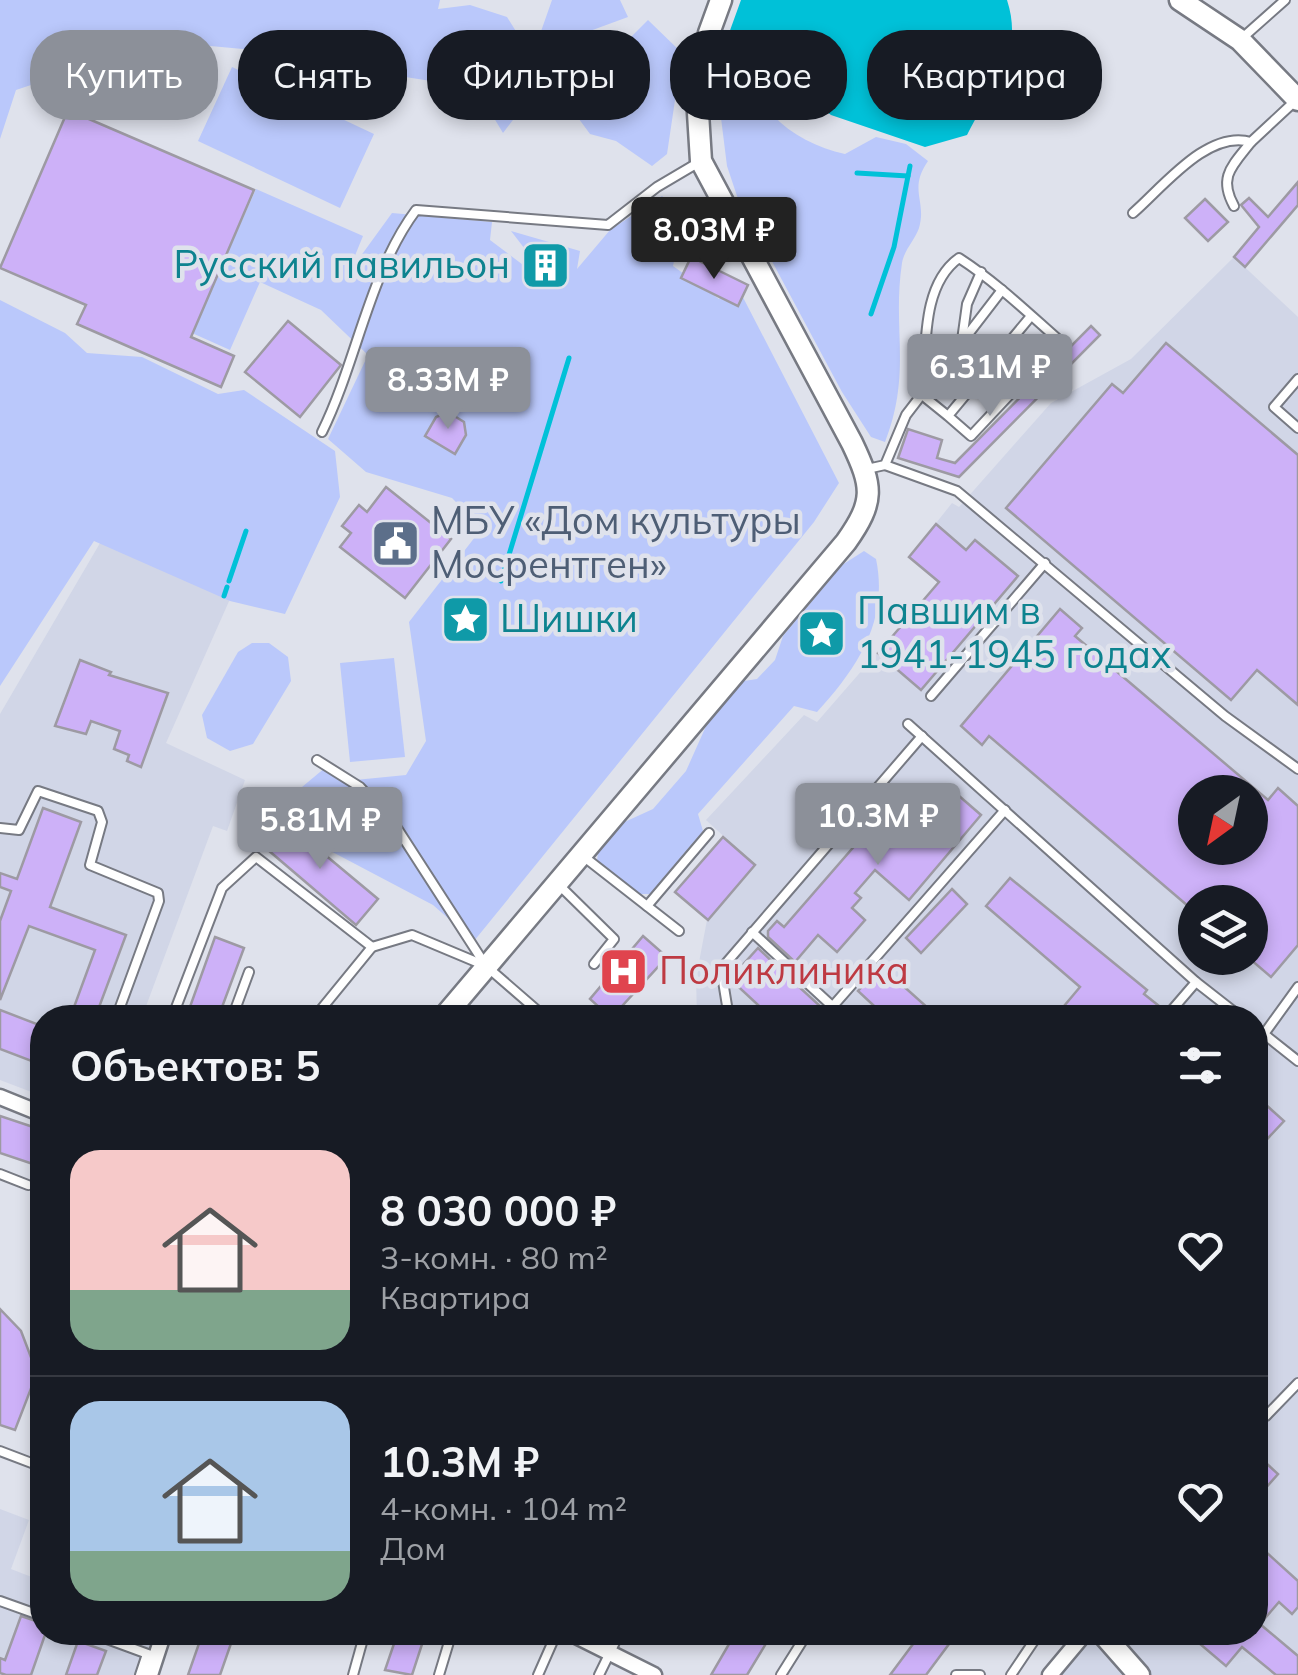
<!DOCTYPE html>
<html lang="ru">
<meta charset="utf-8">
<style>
:root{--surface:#171b24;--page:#20242c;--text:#f1f3f6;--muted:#9ea1a6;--line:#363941;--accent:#8c9099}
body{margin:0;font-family:Mulish,sans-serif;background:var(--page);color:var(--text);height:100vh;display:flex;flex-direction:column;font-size:38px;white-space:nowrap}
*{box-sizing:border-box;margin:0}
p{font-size:32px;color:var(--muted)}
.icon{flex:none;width:55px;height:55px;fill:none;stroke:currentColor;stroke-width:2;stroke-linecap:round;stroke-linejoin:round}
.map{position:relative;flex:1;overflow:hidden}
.side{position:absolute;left:30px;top:1005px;width:1238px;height:640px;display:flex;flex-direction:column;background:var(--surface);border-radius:40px;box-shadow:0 5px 15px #0003}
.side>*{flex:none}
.banner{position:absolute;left:30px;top:30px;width:1240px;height:90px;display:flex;gap:20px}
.needle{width:65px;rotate:213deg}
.tools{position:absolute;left:1178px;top:775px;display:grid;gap:20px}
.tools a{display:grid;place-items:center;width:90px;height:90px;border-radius:50%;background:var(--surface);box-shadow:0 5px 15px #0003;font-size:50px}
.price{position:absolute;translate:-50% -85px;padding:0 22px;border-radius:10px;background:var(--accent);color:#fff;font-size:32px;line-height:65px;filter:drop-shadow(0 2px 5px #0008)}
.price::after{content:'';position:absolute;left:50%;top:60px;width:30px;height:22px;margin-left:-15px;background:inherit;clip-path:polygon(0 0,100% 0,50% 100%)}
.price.active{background:#222;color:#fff}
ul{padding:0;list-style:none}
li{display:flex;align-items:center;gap:30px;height:250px;padding:0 40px}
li+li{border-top:2px solid var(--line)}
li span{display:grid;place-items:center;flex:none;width:280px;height:200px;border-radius:30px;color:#555}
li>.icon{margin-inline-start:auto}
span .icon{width:120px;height:120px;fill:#fffc;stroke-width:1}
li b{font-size:42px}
h2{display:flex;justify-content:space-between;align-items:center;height:120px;padding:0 40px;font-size:42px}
.chip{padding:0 35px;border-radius:40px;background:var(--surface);box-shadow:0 5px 15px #0003;font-size:35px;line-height:90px}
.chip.active{background:var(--accent);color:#fff}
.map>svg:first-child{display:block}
.built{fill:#d1d6e7;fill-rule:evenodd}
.green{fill:#bac8fb}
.water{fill:#00c1d8}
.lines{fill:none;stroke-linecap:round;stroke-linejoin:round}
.stream{stroke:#00c1d8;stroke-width:5}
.building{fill:#cdb1f8;stroke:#9d9aa3;stroke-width:2.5;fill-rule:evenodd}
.lane-casing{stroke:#777a83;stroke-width:12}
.street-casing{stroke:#777a83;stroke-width:19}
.secondary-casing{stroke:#777a83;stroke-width:25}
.lane{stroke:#fff;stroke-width:8}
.street{stroke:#fff;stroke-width:14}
.secondary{stroke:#fff;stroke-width:20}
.labels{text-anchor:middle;stroke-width:9;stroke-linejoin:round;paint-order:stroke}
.culture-label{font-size:38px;fill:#0d838f;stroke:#dfe2ec;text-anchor:start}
.service-label{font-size:38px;fill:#4e5e75;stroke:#dfe2ec;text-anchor:start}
.health-label{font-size:38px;fill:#be3a42;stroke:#dfe2ec;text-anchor:start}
</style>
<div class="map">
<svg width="1298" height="1675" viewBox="0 0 1298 1675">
<rect width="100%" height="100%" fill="#dfe2ec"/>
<g class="built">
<path d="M1234,257L1298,317V1675H1061L1095,1633L1255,1632V1018H697L696,978L707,920L755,865L706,820L804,715L817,722L938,583L909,557L952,503L959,507L1051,403L1131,359ZM1195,792H1250V848H1195ZM1195,902H1250V958H1195Z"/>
<polygon points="103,538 230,599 166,743 245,780 227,831 213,826 142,1017 42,1018 42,1096 0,1080 0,714"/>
<polygon points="0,1509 29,1520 11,1569 42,1581 42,1632 160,1633 145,1675 0,1675"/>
</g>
<g class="green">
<polygon points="0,0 440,0 438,9 470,5 507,17 532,57 552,0 620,0 628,17 579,35 570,51 601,75 621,79 622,46 648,20 682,53 667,154 652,166 616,141 590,134 562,96 522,108 503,133 476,88 399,76 365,48 305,55 200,45 145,85 100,62 16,90 0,139"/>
<polygon points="232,67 374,134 340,208 198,141"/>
<path d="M731,77C752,86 757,98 773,115C791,135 818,148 845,154L876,137L906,144L928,161C908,190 927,200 919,228C915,240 904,250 902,263C892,330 912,372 885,442L871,437L842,392L737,196L727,166L718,94Z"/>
<polygon points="256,189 363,236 347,275 392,213 492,222 490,240 539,277 545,275 511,231 580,251 577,269 610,230 662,196 684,215 673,266 719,299 733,278 839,483 814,522 474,941 433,905 266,817 326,767 345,781 406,775 426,741 409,622 482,528 452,498 366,472 328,439 368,355 321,310 260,282 230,350 192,333"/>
<polygon points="0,300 65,333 87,353 142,357 218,394 244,390 335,451 340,497 285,614 230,601 94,541 0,686"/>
<path d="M864,551L876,559C889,621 857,668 817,712L794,706L698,814L703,831L650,894H639L597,861L599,843L618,825L653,809L686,771L715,706L731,683L757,679L775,660L783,636L842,565Z"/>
<polygon points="252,643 269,643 288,657 291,681 253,744 230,751 207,738 202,715 238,652"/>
<polygon points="394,658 405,757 350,762 340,663"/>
</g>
<path class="water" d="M741,0H1007C1025,55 991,87 967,135L925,147L831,115L749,51L724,47Z"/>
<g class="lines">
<g class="stream">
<polyline points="857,173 908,176"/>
<polyline points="871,314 894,247 910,166"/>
<polyline points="229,581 246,531"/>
<polyline points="501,581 569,358"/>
<polyline points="224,596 227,587"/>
</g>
</g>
<g class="building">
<polygon points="68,110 254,190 191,337 234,356 221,387 77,324 86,305 0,268"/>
<polygon points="1298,182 1298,205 1245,267 1234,257 1259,227 1241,205 1249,198 1268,217"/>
<polygon points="1205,199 1228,222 1208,241 1185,218"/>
<polygon points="691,257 748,285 738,306 681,278"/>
<polygon points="288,321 341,365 300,417 245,372"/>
<polygon points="1091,326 1100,335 959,477 898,458 908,429 942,440 937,458 955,463"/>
<polygon points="1166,343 1298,455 1298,705 1257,670 1231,700 1006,508 1112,384 1123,393"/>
<polygon points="448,412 464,422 466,435 455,454 425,436 436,417"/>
<polygon points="386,487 451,539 405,598 340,547 351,533 342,526 359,505 367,512"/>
<polygon points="936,524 966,550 975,540 1018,576 921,690 878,653 939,582 909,557"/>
<path d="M1060,609L1082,628L1075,636L1268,800L1278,788L1298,806V945L1271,977L1250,959V902H1195V912L989,736L982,745L961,726ZM1195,792H1250V848H1195Z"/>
<polygon points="80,660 111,672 109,675 168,693 141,767 127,761 129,755 114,749 120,731 91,721 86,734 55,726"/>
<polygon points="895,785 902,791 907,785 941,814 958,795 981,815 909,900 875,870 855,893 861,898 852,908 865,920 837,952 818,935 795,962 768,937 768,931 777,921 784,927 857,843 852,838 860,829 865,833 889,805 883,800"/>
<polygon points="43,808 81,822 50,907 126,935 95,1018 70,1018 95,950 29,926 0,1000 0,921 11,891 0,887 0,873 17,879"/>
<polygon points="282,819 378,899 356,925 261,844"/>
<polygon points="723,837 755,865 708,920 675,892"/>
<polygon points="1010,878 1147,990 1144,994 1159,1006 1149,1018 1054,1018 1080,987 986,906"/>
<polygon points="952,889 967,904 921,953 906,938"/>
<polygon points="643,936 667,957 611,1018 590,999"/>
<polygon points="215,937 244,948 218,1018 186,1018"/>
<polygon points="758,948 785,974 833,1018 772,1018 730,979"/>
<polygon points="881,966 939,1018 887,1018 858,991"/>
<polygon points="0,1010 42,1026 42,1065 0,1049"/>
<polygon points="1255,1095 1284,1121 1255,1152"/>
<polygon points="0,1116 42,1130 39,1166 0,1153"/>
<polygon points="0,1309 21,1331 37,1373 15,1430 0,1425"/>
<polygon points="1255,1453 1278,1474 1255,1500"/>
<polygon points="1255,1542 1298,1581 1298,1607 1292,1614 1279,1602 1260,1624 1298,1656 1298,1675 1276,1675 1242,1647 1226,1666 1186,1632 1255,1632"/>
<polygon points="21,1616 42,1623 42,1632 46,1632 31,1675 6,1675 0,1673 0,1658 5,1660"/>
<polygon points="203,1632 235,1632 220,1675 188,1675"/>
<polygon points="398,1632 426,1632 412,1675 385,1670"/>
<polygon points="736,1632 773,1632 747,1675 711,1675"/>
<polygon points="922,1632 958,1632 926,1675 890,1675"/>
<polygon points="78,1641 106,1651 97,1675 66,1675"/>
</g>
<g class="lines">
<defs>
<g id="lane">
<polyline points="1240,40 1285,0"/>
<path d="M1234,206C1218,177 1232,166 1251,142"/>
<path d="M1133,213C1163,187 1208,129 1251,142L1294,102"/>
<polyline points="962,340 967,304 981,272"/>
<polyline points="1298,379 1274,407 1298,428"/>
<path d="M948,416L971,436L1060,341C1027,312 996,282 959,258C920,286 927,350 922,395L948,416L1031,316"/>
<path d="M322,432C357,361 369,273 416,210L608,225L657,187L701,161"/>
<polyline points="885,465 957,491 1225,716 1298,769"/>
<polyline points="867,469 885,465 906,415 1002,290"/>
<polyline points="931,696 1045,563"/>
<polyline points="908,724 1196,982 1242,1018"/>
<polyline points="317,760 360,787 395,825 486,966"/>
<polyline points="0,828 19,830 38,791 98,811 102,822 90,865 158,893 159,901 116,1018"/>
<polyline points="583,856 679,931"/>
<polyline points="558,884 614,939 594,964"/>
<polyline points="647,906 709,833"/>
<polyline points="752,932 845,1018"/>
<polyline points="372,947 412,935 486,966 546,1018"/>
<polyline points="833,1006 1005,810"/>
<polyline points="172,1018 222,888 256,857 372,947 314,1018"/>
<polyline points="232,1018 249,972"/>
<polyline points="729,1018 721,969 922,736"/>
<polyline points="1165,1018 1196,982"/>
<polyline points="1255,1027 1298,1061"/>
<polyline points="1264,1034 1298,987"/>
<polyline points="0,1174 28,1185"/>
<polyline points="1255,1419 1266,1416 1298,1383"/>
<polyline points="0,1451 42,1467"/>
<polyline points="0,1601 42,1616"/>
<polyline points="88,1632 156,1657"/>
<polyline points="140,1675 147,1654"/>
<polyline points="353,1675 365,1632"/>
<polyline points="439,1675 452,1632"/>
<polyline points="538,1675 557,1632"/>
<polyline points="599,1675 620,1632"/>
<polyline points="781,1675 808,1632"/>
<polyline points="956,1675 980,1675"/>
<polyline points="1011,1675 1040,1632"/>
</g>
<g id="street">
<polyline points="0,1097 42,1114"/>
<polyline points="568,1632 654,1675"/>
<polyline points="150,1675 164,1632"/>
<polyline points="1050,1675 1086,1632"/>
</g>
<g id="secondary">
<polyline points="1180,0 1240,40 1298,100"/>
<path d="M443,1018L846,542C875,501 873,487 852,443L701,161L697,97L709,33L721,0"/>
<polyline points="1101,1632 1139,1675"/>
</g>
</defs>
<use href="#lane" class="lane-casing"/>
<use href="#street" class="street-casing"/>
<use href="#secondary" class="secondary-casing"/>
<use href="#lane" class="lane"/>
<use href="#street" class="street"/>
<use href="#secondary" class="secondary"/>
</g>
<defs>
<symbol id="building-square" viewBox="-11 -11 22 22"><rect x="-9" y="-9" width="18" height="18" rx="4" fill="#0f9aa8" stroke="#dfe2ec"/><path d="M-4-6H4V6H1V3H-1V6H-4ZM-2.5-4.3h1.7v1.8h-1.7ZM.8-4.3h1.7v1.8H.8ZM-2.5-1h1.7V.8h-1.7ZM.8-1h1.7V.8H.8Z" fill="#fff"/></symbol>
<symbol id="civic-square" viewBox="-11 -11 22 22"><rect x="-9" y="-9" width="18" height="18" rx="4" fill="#5c6f8a" stroke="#dfe2ec"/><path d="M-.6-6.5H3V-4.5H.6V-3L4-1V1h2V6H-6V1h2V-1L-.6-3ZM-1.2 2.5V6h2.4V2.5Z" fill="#fff"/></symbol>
<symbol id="sight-square" viewBox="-11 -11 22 22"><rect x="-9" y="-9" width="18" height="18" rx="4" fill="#0f9aa8" stroke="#dfe2ec"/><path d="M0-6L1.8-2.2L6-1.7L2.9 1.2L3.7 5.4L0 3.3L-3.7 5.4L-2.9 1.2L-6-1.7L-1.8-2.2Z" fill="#fff"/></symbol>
<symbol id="hospital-square" viewBox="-11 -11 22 22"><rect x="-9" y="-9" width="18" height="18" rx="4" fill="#e0444e" stroke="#dfe2ec"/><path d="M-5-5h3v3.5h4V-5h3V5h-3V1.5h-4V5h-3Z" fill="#fff"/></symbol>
</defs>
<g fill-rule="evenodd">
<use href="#building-square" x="518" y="238" width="55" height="55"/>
<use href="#civic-square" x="368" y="516" width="55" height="55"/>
<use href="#sight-square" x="438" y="592" width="55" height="55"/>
<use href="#sight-square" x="794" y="606" width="55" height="55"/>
<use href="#hospital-square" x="596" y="944" width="55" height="55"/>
</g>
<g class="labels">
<g class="culture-label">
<text x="510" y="278" text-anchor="end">Русский павильон</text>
<text x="857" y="624">Павшим в<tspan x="857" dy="44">1941-1945 годах</tspan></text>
<text x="500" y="632">Шишки</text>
</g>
<g class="service-label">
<text x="431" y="534">МБУ «Дом культуры<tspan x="431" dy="44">Мосрентген»</tspan></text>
</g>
<g class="health-label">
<text x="659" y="984">Поликлиника</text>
</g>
</g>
</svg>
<div class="tools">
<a><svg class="needle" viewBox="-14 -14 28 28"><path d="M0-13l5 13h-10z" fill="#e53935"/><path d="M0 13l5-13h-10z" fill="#9ea1a6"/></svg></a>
<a><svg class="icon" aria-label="layers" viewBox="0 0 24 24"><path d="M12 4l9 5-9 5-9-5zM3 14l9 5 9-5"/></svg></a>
</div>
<b class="price active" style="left:714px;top:282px">8.03M ₽</b>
<b class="price" style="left:990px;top:419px">6.31M ₽</b>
<b class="price" style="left:448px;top:432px">8.33M ₽</b>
<b class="price" style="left:878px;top:868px">10.3M ₽</b>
<b class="price" style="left:320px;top:872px">5.81M ₽</b>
<div class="banner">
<a class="chip active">Купить</a>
<a class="chip">Снять</a>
<a class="chip">Фильтры</a>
<a class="chip">Новое</a>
<a class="chip">Квартира</a>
</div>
<section class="side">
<h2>Объектов: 5<svg class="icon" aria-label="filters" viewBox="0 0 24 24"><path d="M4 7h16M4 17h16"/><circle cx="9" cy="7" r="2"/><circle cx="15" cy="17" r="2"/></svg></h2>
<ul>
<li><span style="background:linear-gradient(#f6c9c9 70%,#7fa58c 0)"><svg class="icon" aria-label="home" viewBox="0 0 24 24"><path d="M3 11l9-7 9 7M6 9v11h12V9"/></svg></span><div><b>8 030 000 ₽</b><p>3-комн. · 80 m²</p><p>Квартира</p></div><svg class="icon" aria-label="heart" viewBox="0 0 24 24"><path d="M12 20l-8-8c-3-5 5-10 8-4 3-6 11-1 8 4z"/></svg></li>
<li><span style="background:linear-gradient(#a9c7e8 75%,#7fa58c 0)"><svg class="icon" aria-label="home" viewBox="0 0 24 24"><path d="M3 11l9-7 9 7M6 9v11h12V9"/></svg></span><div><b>10.3M ₽</b><p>4-комн. · 104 m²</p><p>Дом</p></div><svg class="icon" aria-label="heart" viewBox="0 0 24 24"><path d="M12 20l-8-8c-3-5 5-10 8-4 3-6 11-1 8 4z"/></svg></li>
</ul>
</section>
</div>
